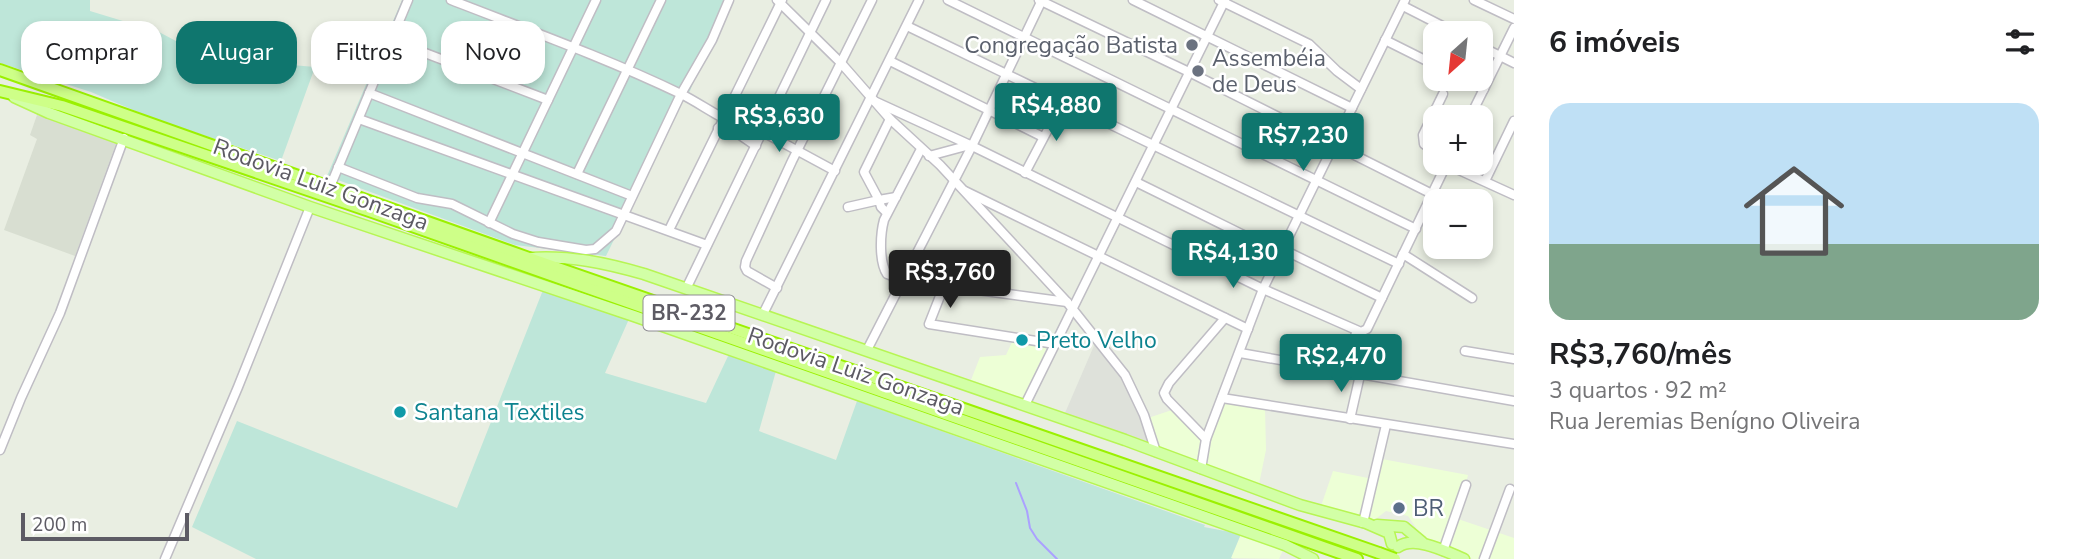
<!DOCTYPE html>
<html lang="pt">
<meta charset="utf-8">
<style>
:root{--surface:#fff;--page:#f6f6f6;--text:#202124;--muted:#757577;--line:#e0e0e0;--accent:#0f766e}
body{margin:0;font-family:"Nunito Sans",sans-serif;background:var(--page);color:var(--text);height:100vh;display:flex;flex-direction:column;font-size:26px;white-space:nowrap}
*{box-sizing:border-box;margin:0}
p{font-size:23px;color:var(--muted)}
.icon{flex:none;width:38px;height:38px;fill:none;stroke:currentColor;stroke-width:2;stroke-linecap:round;stroke-linejoin:round}
.map{position:relative;flex:1;overflow:hidden}
.panel{display:flex;flex-direction:column;background:var(--surface);width:560px}
.panel>*{flex:none}
.guide{position:absolute;left:21px;top:21px;width:665px;height:63px;display:flex;gap:14px}
.needle{width:46px;rotate:207deg}
.controls{position:absolute;left:1423px;top:21px;display:grid;gap:14px}
.controls a{display:grid;place-items:center;width:70px;height:70px;border-radius:14px;background:var(--surface);box-shadow:0 4px 10px #0003;font-size:35px}
.scale{position:absolute;left:21px;bottom:18px;width:168px;box-sizing:border-box;padding-left:7px;border:4px solid #5d5b64;border-top:0;font-size:19px;line-height:24px;white-space:nowrap;color:#5d5b64;-webkit-text-stroke:5px #fff;paint-order:stroke}
.price{position:absolute;translate:-50% -60px;padding:0 16px;border-radius:7px;background:var(--accent);color:#fff;font-size:23px;line-height:46px;filter:drop-shadow(0 2px 4px #0008)}
.price::after{content:'';position:absolute;left:50%;top:42px;width:21px;height:16px;margin-left:-10px;background:inherit;clip-path:polygon(0 0,100% 0,50% 100%)}
.price.selected{background:#222;color:#fff}
ul{padding:0;list-style:none}
li{display:grid;align-content:center;gap:14px;height:371px;padding:0 35px}
li+li{border-top:2px solid var(--line)}
li span{display:grid;place-items:center;height:217px;border-radius:21px;color:#555}
li>.icon{margin-inline-start:auto}
span .icon{width:126px;height:126px;fill:#fffc;stroke-width:1}
li b{font-size:30px}
h2{display:flex;justify-content:space-between;align-items:center;height:84px;padding:0 35px;font-size:30px}
.tag{padding:0 24px;border-radius:21px;background:var(--surface);box-shadow:0 4px 10px #0003;font-size:24px;line-height:63px}
.tag.selected{background:var(--accent);color:#fff}
main{display:flex;flex:1;min-height:0}
.map>svg:first-child{display:block}
.commercial{fill:#edffd6}
.industrial{fill:#dee1da}
.education{fill:#d8ded1}
.green{fill:#bee6d9}
.lines{fill:none;stroke-linecap:round;stroke-linejoin:round}
.stream{stroke:#aba1ff;stroke-width:2}
.minor-casing{stroke:#bfbdc4;stroke-width:11}
.major-casing{stroke:#b7f554;stroke-width:13}
.highway-casing{stroke:#9bf000;stroke-width:14}
.minor{stroke:#fff;stroke-width:8}
.major{stroke:#d2ffa6;stroke-width:10}
.highway{stroke:#ceff88;stroke-width:10}
.highway-bridge-casing{stroke:#9bf000;stroke-width:14;stroke-linecap:butt}
.highway-bridge{stroke:#ceff88;stroke-width:10}
.worship-dot{fill:#6b7280;stroke:#fff;stroke-width:2.5}
.culture-dot{fill:#0f9aa8;stroke:#fff;stroke-width:2.5}
.service-dot{fill:#5c6f8a;stroke:#fff;stroke-width:2.5}
.labels{text-anchor:middle;stroke-width:5;stroke-linejoin:round;paint-order:stroke}
.shield{fill:#fff;stroke:#8e8c92;stroke-width:2}
.shield-label{font-size:21px;font-weight:bold;fill:#5d5b64}
.worship-label{font-size:23px;fill:#5b616d;stroke:#fff;text-anchor:end}
.street-label{font-size:23px;fill:#5d5b64;stroke:#fff}
.culture-label{font-size:23px;fill:#0d838f;stroke:#fff;text-anchor:start}
.service-label{font-size:23px;fill:#4e5e75;stroke:#fff;text-anchor:start}
</style>
<main>
<div class="map">
<svg width="1514" height="559" viewBox="0 0 1514 559">
<rect width="100%" height="100%" fill="#e9eee2"/>
<g class="commercial">
<polygon points="1013,340 1047,347 1023,398 971,380 980,357 1006,355"/>
<polygon points="1225,401 1265,408 1266,450 1259,484 1160,451 1148,418 1172,410 1210,440"/>
<polygon points="1382,459 1468,475 1458,519 1514,538 1514,559 1473,559 1425,541 1408,516 1386,511 1372,522 1321,506 1333,471 1378,480"/>
<polygon points="1241,534 1283,550 1279,559 1231,558"/>
</g>
<polygon class="industrial" points="1096,341 1125,380 1150,444 1065,413"/>
<polygon class="education" points="37,115 118,138 75,256 4,230 37,139 30,135"/>
<g class="green">
<polygon points="0,0 90,0 90,11 159,32 208,58 315,67 281,161 152,118 91,92 0,63"/>
<polygon points="402,0 725,0 690,91 680,105 606,256 515,245 327,176"/>
<polygon points="543,290 629,319 605,373 706,403 729,354 776,371 759,431 836,460 857,401 1205,525 1204,527 1241,534 1231,558 1233,559 256,559 192,527 237,421 457,508"/>
</g>
<g class="lines">
<polyline class="stream" points="1016,483 1027,511 1030,528 1037,539 1057,559"/>
<defs>
<g id="minor">
<path d="M451,0C528,30 606,58 681,94C704,105 738,132 763,132L835,171"/>
<polyline points="777,0 841,63 890,119 940,165 1067,302 1125,375 1144,415 1156,452"/>
<polyline points="948,0 1416,229"/>
<polyline points="1039,0 1191,73 1432,194"/>
<polyline points="1133,0 1352,108"/>
<polyline points="1219,0 1309,44 1337,71 1361,89"/>
<polyline points="1474,0 1514,19"/>
<polyline points="1403,6 1456,33"/>
<polyline points="907,26 1399,264"/>
<polyline points="391,40 548,100"/>
<polyline points="1385,40 1435,65"/>
<polyline points="1480,46 1514,63"/>
<polyline points="890,61 1043,137"/>
<polyline points="1462,79 1484,89"/>
<polyline points="369,93 632,196"/>
<polyline points="874,101 970,145 1263,289 1361,332 1367,329 1447,163"/>
<polyline points="1470,117 1514,28"/>
<polyline points="359,119 707,245"/>
<polyline points="890,119 864,172 879,200 896,197"/>
<polyline points="718,128 737,133 756,146"/>
<path d="M921,149L884,220C880,235 879,262 887,274L904,280L1067,302"/>
<polyline points="1435,152 1424,144 1423,135 1443,94"/>
<polyline points="929,156 970,145"/>
<polyline points="1446,164 1514,195"/>
<polyline points="338,167 417,198 452,204 513,234 538,242 586,250 595,249 616,231 681,94 712,40 729,0"/>
<polyline points="1025,173 1063,101"/>
<polyline points="577,174 661,0"/>
<polyline points="1485,181 1514,121"/>
<polyline points="1136,182 1280,253"/>
<polyline points="330,187 408,0"/>
<polyline points="965,191 1248,329"/>
<polyline points="848,207 879,200 881,207 887,213"/>
<polyline points="489,223 596,0"/>
<polyline points="669,230 782,0"/>
<polyline points="1282,249 1382,298"/>
<polyline points="1403,254 1472,298"/>
<polyline points="944,286 929,324 1055,344"/>
<polyline points="777,288 747,271 745,267 746,261 792,161 872,0"/>
<polyline points="686,289 826,0"/>
<polyline points="763,314 919,0"/>
<polyline points="867,350 972,146 1042,0"/>
<polyline points="1465,351 1514,359"/>
<polyline points="1240,353 1514,401"/>
<polyline points="1341,371 1357,331"/>
<polyline points="1222,398 1514,444"/>
<polyline points="1025,405 1225,0"/>
<polyline points="1350,419 1360,375"/>
<polyline points="1206,439 1167,399 1164,393 1169,383 1225,318"/>
<polyline points="0,450 21,398 60,313 124,138"/>
<polyline points="1201,469 1206,439 1263,289 1405,0"/>
<polyline points="1363,523 1386,425"/>
<polyline points="1443,551 1466,485"/>
<polyline points="165,559 238,387 310,207"/>
<polyline points="1484,559 1510,489"/>
</g>
<g id="major">
<polyline points="14,97 49,113 310,207 634,316 1285,545 1313,559"/>
<path d="M529,258C569,255 606,263 644,274L1125,440L1300,505L1366,523L1389,533L1392,544"/>
<polyline points="1377,525 1404,527 1422,542"/>
<path d="M1398,547C1415,535 1447,552 1464,559"/>
</g>
<g id="highway">
<polyline points="0,70 529,258 1379,553"/>
<polyline points="0,91 62,106 372,212 1357,559"/>
</g>
</defs>
<use href="#minor" class="minor-casing"/>
<use href="#major" class="major-casing"/>
<use href="#highway" class="highway-casing"/>
<use href="#minor" class="minor"/>
<use href="#major" class="major"/>
<use href="#highway" class="highway"/>
<defs>
<polyline id="highway-bridge" points="1379,553 1395,559"/>
</defs>
<use href="#highway-bridge" class="highway-bridge-casing"/>
<use href="#highway-bridge" class="highway-bridge"/>
</g>
<g class="worship-dot">
<circle cx="1192" cy="45" r="7"/>
<circle cx="1198" cy="71" r="7"/>
</g>
<g class="culture-dot">
<circle cx="1022" cy="340" r="7"/>
<circle cx="400" cy="412" r="7"/>
</g>
<circle class="service-dot" cx="1399" cy="508" r="7"/>
<g class="labels">
<rect class="shield" x="643.5" y="295.5" width="91" height="35" rx="5"/>
<g class="shield-label">
<text x="689" y="320">BR-232</text>
</g>
<g class="worship-label">
<text x="1178" y="53">Congregação Batista</text>
<text x="1212" y="66" text-anchor="start">Assembéia<tspan x="1212" dy="26">de Deus</tspan></text>
</g>
<g class="street-label">
<text transform="translate(321 184) rotate(20)" y="8">Rodovia Luiz Gonzaga</text>
<text transform="translate(856 371) rotate(19)" y="8">Rodovia Luiz Gonzaga</text>
</g>
<g class="culture-label">
<text x="1036" y="348">Preto Velho</text>
<text x="414" y="420">Santana Textiles</text>
</g>
<g class="service-label">
<text x="1413" y="516">BR</text>
</g>
</g>
</svg>
<div class="controls">
<a><svg class="needle" viewBox="-14 -14 28 28"><path d="M0-13l5 13h-10z" fill="#e53935"/><path d="M0 13l5-13h-10z" fill="#757577"/></svg></a>
<a>+</a>
<a>−</a>
</div>
<div class="scale">200 m</div>
<b class="price" style="left:1056px;top:143px">R$4,880</b>
<b class="price" style="left:779px;top:154px">R$3,630</b>
<b class="price" style="left:1303px;top:173px">R$7,230</b>
<b class="price" style="left:1233px;top:290px">R$4,130</b>
<b class="price selected" style="left:950px;top:310px">R$3,760</b>
<b class="price" style="left:1341px;top:394px">R$2,470</b>
<div class="guide">
<a class="tag">Comprar</a>
<a class="tag selected">Alugar</a>
<a class="tag">Filtros</a>
<a class="tag">Novo</a>
</div>
</div>
<section class="panel">
<h2>6 imóveis<svg class="icon" aria-label="filters" viewBox="0 0 24 24"><path d="M4 7h16M4 17h16"/><circle cx="9" cy="7" r="2"/><circle cx="15" cy="17" r="2"/></svg></h2>
<ul>
<li><span style="background:linear-gradient(#bfe0f5 65%,#7fa58c 0)"><svg class="icon" aria-label="home" viewBox="0 0 24 24"><path d="M3 11l9-7 9 7M6 9v11h12V9"/></svg></span><div><b>R$3,760/mês</b><p>3 quartos · 92 m²</p><p>Rua Jeremias Benígno Oliveira</p></div></li>
</ul>
</section>
</main>
